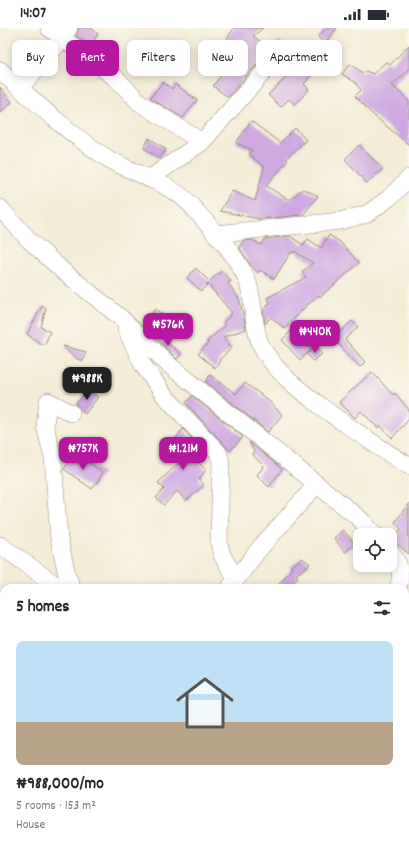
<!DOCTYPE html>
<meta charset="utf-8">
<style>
:root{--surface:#fff;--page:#f7f7f7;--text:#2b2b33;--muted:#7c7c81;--line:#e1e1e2;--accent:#b5179e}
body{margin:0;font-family:Dekko,sans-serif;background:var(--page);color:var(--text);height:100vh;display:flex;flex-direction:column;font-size:15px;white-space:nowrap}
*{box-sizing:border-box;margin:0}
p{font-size:13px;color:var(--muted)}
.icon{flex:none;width:22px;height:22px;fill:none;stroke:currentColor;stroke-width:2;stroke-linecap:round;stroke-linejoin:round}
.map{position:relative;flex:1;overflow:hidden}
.sheet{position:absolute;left:0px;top:556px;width:409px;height:268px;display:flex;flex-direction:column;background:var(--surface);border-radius:12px 12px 0 0;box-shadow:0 2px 10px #0003}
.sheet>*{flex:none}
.banner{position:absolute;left:12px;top:12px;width:385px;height:36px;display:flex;gap:8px}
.buttons{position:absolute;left:353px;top:500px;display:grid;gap:8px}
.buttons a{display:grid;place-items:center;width:44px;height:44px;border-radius:8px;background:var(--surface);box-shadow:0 2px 10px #0003;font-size:20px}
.price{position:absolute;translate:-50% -34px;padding:0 9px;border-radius:8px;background:var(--accent);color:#fff;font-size:13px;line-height:26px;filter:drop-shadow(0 1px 2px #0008)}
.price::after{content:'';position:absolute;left:50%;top:24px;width:12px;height:9px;margin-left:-6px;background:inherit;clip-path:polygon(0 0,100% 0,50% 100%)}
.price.selected{background:#222;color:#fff}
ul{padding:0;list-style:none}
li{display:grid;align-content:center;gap:8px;height:212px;padding:0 16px}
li+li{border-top:1px solid var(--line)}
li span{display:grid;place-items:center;height:124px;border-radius:8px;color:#555}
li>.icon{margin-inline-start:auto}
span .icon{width:72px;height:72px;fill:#fffc;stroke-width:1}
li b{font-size:17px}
h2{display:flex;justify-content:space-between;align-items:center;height:48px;padding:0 16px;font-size:17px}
.chip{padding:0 14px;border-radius:8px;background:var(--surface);box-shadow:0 2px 10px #0003;font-size:14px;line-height:36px}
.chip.selected{background:var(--accent);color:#fff}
.status{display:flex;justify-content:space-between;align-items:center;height:28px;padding:0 20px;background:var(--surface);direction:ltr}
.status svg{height:11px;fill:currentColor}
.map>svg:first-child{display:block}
.building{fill:#cfa8e1}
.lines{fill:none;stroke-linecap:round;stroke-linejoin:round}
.minor-casing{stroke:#978b7a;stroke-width:18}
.minor{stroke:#fff;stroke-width:17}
</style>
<div class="status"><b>14:07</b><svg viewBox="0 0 49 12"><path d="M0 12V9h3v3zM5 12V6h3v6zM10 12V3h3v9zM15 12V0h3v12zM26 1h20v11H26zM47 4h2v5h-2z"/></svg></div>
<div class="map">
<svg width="409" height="824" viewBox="0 0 409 824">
<rect width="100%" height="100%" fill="#fbf7ec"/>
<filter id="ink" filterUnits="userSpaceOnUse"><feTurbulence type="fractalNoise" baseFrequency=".025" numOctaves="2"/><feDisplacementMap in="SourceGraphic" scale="8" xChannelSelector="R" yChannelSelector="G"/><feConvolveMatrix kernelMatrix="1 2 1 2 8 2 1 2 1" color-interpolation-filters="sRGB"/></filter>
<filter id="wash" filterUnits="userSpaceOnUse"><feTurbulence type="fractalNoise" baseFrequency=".012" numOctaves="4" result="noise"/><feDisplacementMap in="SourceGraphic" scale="16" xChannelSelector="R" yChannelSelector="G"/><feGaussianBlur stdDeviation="0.9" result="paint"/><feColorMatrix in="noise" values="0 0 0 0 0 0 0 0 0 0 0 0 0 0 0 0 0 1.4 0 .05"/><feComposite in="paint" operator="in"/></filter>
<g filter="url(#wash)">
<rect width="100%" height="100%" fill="#f3ecd7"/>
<g id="blocks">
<g class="building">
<polygon points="79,0 91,0 98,6 90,18 76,8"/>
<polygon points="234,0 263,0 253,8 271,21 228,69 213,58 227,40 223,36 235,19 227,11"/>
<polygon points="326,0 337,0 325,15 318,9"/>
<polygon points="279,13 305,36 307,34 316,41 304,56 309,61 295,77 289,71 281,79 268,67 295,41 285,33 286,27 282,22 271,20"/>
<polygon points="409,17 409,42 392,57 409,73 409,117 372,86 355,68 361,62 355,54 342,46 350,36 363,45 366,43 373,46 387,33 390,37"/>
<polygon points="163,54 172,61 175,56 197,72 183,90 150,70"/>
<polygon points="0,59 12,74 0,85"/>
<polygon points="251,93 280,115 295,100 306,112 286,131 288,132 266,158 289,172 303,161 318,168 303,187 260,191 220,183 232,163 255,173 264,139 249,126 252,122 236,115"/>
<polygon points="149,110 166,121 160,131 144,120"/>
<polygon points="359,117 383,141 367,155 345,131"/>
<polygon points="329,207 340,214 359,235 320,269 319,267 302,282 285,301 271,289 265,296 263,283 270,274 267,270 306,249 302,244 313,235 294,223 293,225 291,224 274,251 260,242 258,245 252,239 239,219 243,213 252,212 261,217 265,211 290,208 303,217 308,211 321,220"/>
<polygon points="196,240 209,253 222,243 231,253 228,255 239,270 245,295 246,301 223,309 232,320 219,332 220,333 215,340 198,326 209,314 206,314 225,298 223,295 232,285 208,256 201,263 187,250"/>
<polygon points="42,278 46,280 41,299 50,304 45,316 41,316 27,306"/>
<polygon points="155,281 174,295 166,306 147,293"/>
<polygon points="352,293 358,299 345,311 365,334 360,339 329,306 337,300 340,304"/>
<polygon points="292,302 311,322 300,332 282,312"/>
<polygon points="157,306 181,326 177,331 154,308"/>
<polygon points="63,318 86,324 82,333 76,330"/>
<polygon points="317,319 322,326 313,333 307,326"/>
<polygon points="372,344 393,367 395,365 409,382 409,391 392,410 380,397 378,400 361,383 355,390 339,374"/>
<polygon points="210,347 236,366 245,355 268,372 282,387 268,404 206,354"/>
<polygon points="88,362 98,369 85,386 76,376"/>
<polygon points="192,368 243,409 230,423 186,375"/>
<polygon points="183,401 202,422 194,430 206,442 199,451 204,457 186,473 177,463 164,477 156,470 164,461 158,455 184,430 170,418"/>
<polygon points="249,414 282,441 269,459 257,447 264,438 252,426 254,423"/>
<polygon points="75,424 103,445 92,461 64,441"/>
<polygon points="409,475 409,526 392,512 401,501 395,494"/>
<polygon points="343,502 355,516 345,524 334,510"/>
<polygon points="302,530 310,536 296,547 298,549 289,560 276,560 292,540 290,539"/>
</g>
</g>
</g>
<g filter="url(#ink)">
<use href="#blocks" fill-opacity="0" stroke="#978b7a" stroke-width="1"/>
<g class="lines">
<defs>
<g id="minor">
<polyline points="49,0 117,51 140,75 202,114"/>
<path d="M0,42C34,73 68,105 107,130C130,144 171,156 189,175C209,198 235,224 247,252C254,270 253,302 261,317C276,347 305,366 331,386C357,404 382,422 409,438"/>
<polyline points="20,60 62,11 69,0"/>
<polyline points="149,151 202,114 276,30"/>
<polyline points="0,180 29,212 63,243 121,290 168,336 360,491 375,507"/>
<polyline points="215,206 340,193 367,186 389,170 409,150"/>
<polyline points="126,301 143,337 164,367 218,424 221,434 219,515 222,527 236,551"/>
<polyline points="71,385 48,373 45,398 53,430 59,511 67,547 72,560"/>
<polyline points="0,517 60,560"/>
<path d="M390,524C400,535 403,546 398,560"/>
<polyline points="231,558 260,520 317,456"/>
<polyline points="405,623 409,628"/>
<polyline points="405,654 409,647"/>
<polyline points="0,783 4,779"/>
<polyline points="369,820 374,824"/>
<polyline points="185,824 187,820"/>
<polyline points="247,824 250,820"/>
</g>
</defs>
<use href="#minor" class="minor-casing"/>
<use href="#minor" class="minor"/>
</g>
</g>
</svg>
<div class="buttons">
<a><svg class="icon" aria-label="locate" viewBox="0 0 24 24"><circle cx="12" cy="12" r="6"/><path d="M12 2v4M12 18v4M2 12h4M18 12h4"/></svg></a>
</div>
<b class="price" style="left:168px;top:319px">₦576K</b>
<b class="price" style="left:315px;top:326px">₦440K</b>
<b class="price selected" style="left:87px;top:373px">₦988K</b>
<b class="price" style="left:83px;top:443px">₦757K</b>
<b class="price" style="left:183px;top:443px">₦1.21M</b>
<div class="banner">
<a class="chip">Buy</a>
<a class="chip selected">Rent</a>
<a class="chip">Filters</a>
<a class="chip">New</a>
<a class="chip">Apartment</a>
</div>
<section class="sheet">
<h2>5 homes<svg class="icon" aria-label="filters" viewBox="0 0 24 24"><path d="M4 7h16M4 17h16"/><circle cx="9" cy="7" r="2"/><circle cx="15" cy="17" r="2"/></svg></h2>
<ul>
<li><span style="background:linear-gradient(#bfe0f5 65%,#b9a48a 0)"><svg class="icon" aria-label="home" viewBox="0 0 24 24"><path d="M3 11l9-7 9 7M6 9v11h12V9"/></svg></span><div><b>₦988,000/mo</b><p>5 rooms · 153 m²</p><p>House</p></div></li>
</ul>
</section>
</div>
